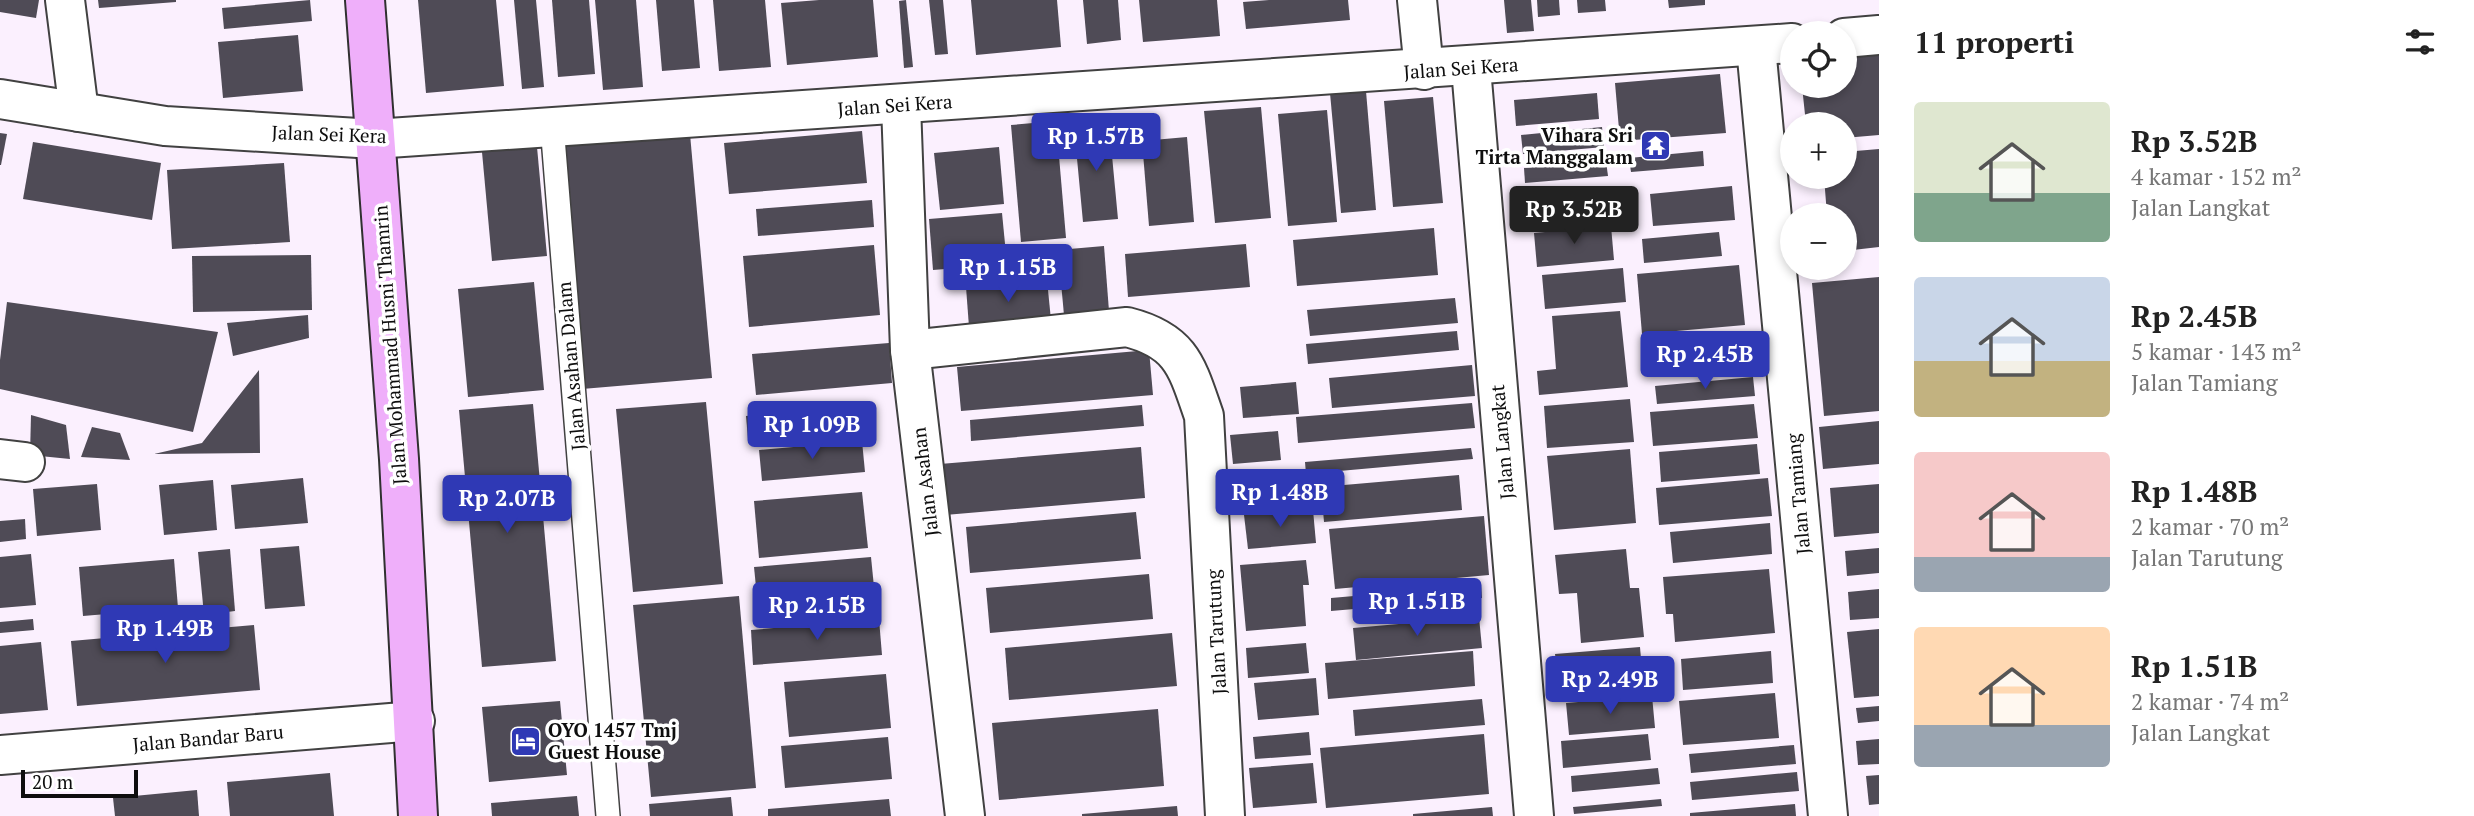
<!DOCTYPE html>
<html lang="id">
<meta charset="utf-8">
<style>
:root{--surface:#fff;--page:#f2f2f2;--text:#222;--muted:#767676;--accent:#2f39b5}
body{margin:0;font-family:"PT Serif",serif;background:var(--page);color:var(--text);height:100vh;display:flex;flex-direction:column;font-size:26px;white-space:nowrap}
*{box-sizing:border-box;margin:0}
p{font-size:23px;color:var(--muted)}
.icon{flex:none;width:38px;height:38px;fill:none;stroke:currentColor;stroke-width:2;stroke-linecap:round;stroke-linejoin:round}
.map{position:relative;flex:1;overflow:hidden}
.details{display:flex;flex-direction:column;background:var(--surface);width:595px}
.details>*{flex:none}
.fabs{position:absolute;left:1780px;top:21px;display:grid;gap:14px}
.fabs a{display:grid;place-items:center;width:77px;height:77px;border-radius:50%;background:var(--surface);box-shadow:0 4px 10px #0003;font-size:35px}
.scale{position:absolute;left:21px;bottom:18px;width:117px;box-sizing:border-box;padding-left:7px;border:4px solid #0e0e0e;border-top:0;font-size:19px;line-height:24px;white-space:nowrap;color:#0e0e0e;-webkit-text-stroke:5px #fff;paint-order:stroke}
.price{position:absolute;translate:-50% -60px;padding:0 16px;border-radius:7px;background:var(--accent);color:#fff;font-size:23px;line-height:46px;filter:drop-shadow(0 2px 4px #0008)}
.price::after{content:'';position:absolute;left:50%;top:42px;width:21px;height:16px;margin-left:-10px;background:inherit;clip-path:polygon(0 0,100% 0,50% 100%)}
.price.active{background:#222;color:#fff}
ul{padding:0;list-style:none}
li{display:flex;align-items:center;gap:21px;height:175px;padding:0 35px}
li span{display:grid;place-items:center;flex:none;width:196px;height:140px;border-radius:7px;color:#555}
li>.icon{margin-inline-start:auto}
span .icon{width:84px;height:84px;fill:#fffc;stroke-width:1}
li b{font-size:30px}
h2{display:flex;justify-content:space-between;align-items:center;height:84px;padding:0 35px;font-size:30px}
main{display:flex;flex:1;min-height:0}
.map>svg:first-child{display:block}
.building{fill:#4f4b56}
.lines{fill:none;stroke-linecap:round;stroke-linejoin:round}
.service-casing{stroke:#414141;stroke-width:26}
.minor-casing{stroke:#414141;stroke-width:42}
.secondary-casing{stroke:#303030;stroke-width:42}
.service{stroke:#fff;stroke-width:23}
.minor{stroke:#fff;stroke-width:38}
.secondary{stroke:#efaffa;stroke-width:38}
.labels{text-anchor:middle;stroke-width:7;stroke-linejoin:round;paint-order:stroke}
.street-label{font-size:19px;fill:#0e0e0e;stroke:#fff}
.poi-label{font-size:19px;font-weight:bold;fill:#0e0e0e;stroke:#fff;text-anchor:end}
</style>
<main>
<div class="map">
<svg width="1879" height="816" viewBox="0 0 1879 816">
<rect width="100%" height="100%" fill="#fbf0fe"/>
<g class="building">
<polygon points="0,0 39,0 36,18 0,12"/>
<polygon points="98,0 176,0 176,2 99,8"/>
<polygon points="310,0 312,21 224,29 222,8"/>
<polygon points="418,0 496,0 504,86 426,93"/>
<polygon points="514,0 536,0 544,87 522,89"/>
<polygon points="552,0 589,0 595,74 558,77"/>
<polygon points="595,0 636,0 643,87 603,90"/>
<polygon points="656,0 694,0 700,68 662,71"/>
<polygon points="713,0 765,0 771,67 719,71"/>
<polygon points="819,0 873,0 878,57 787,65 781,3"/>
<polygon points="906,0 913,67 904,68 899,1"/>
<polygon points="929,0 943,0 948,54 935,55"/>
<polygon points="971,0 1057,0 1061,47 976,55"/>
<polygon points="1083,0 1118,0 1121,40 1087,44"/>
<polygon points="1139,0 1217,0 1220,36 1143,42"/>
<polygon points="1269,0 1348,0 1350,20 1246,29 1243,2"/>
<polygon points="1504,0 1531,0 1534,31 1507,33"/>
<polygon points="1537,0 1559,0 1560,15 1538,17"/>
<polygon points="1577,0 1605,0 1606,11 1578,13"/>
<polygon points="1668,0 1705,0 1705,5 1669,8"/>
<polygon points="298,35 303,91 223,98 218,42"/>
<polygon points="1879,54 1879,135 1844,138 1844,124 1806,124 1802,86 1844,86 1844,56"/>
<polygon points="1720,74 1726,133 1620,141 1615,83"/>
<polygon points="1366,91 1376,210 1341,213 1330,93"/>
<polygon points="1597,93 1599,119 1516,126 1514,100"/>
<polygon points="1433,97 1443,203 1393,207 1384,101"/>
<polygon points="1261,107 1271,218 1215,223 1204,111"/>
<polygon points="1327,110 1337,222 1288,226 1278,114"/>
<polygon points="1056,121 1066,238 1021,242 1011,125"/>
<polygon points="689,123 712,378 582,389 559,134"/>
<polygon points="1109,124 1118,219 1083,222 1074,127"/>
<polygon points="1602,127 1604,147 1523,154 1521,135"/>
<polygon points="862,131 867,183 729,194 724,143"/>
<polygon points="0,133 7,134 1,165 0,165"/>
<polygon points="1187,137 1194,222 1149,226 1142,141"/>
<polygon points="33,142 161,163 152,220 23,199"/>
<polygon points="537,147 547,256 492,261 482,152"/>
<polygon points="999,147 1004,204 940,210 934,153"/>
<polygon points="1879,149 1879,247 1844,251 1844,215 1827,215 1824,177 1844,177 1844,152"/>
<polygon points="1703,151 1704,166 1631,172 1629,158"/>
<polygon points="1606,161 1608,176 1525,183 1524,168"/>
<polygon points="284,163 290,242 172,249 167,170"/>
<polygon points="1732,186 1735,220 1653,226 1650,194"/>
<polygon points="1613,187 1615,218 1532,225 1529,194"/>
<polygon points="872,200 874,227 758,236 756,209"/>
<polygon points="1002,213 1007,264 933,270 929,219"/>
<polygon points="1611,226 1614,260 1537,267 1534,233"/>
<polygon points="1434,228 1438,275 1297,286 1293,240"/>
<polygon points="1719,232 1722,256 1644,263 1642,239"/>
<polygon points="1246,244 1250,287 1128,297 1125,254"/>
<polygon points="874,245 880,315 749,327 743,256"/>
<polygon points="1104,246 1109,311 1064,315 1058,250"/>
<polygon points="311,255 312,310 193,312 192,256"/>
<polygon points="1739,265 1745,325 1642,334 1637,274"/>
<polygon points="1623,268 1626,302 1545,309 1542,275"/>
<polygon points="1879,277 1879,411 1824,416 1812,283"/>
<polygon points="1047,280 1051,320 969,327 966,287"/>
<polygon points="534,282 544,390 468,397 458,289"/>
<polygon points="1455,298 1458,323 1310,336 1307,310"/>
<polygon points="7,302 218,332 193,432 0,389 0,360"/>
<polygon points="1620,311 1628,387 1539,395 1537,371 1556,369 1552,316"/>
<polygon points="308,315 309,338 233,356 227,323"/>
<polygon points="1457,331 1459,350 1308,364 1306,344"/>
<polygon points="1743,341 1745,368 1665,374 1663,348"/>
<polygon points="889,343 892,383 756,395 752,354"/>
<polygon points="1149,350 1153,395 961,411 957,367"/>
<polygon points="1472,365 1475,396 1332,408 1329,378"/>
<polygon points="259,370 260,453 154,454 202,443"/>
<polygon points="1753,377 1755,396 1657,404 1655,386"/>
<polygon points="1296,382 1299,414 1243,418 1240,387"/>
<polygon points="1630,399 1634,442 1547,448 1544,406"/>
<polygon points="706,402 723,584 633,592 616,409"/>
<polygon points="1472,403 1475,428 1298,443 1296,417"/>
<polygon points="533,404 556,661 482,667 459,410"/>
<polygon points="874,404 876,428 748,439 746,416"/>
<polygon points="1754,404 1758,438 1653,446 1650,412"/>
<polygon points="1142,405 1144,426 971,441 970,420"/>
<polygon points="31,415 66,425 70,459 30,455"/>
<polygon points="1879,421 1879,464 1823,469 1819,427"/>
<polygon points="92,427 120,433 130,460 81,457"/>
<polygon points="1278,431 1281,460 1233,464 1230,435"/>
<polygon points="862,441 865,472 762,481 759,450"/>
<polygon points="1757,444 1760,474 1661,482 1659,452"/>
<polygon points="1141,447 1145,498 945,515 940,464"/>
<polygon points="1471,448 1473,459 1306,474 1305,462"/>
<polygon points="1630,449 1636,523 1554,530 1547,456"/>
<polygon points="1287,469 1290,500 1233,505 1229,473"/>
<polygon points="1459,475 1462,510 1324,522 1321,487"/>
<polygon points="303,478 308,523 235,529 231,485"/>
<polygon points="1768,478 1772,516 1659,525 1656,488"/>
<polygon points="213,480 217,530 164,535 159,485"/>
<polygon points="97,484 101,530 37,536 33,489"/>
<polygon points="1879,484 1879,533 1834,537 1830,488"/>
<polygon points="862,492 868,548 759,558 754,501"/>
<polygon points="1313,510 1316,543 1248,549 1244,515"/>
<polygon points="1136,512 1141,559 970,573 966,527"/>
<polygon points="1484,516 1489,575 1335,589 1329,529"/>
<polygon points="25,519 26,539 0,542 0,521"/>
<polygon points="1770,523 1772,554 1673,563 1670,532"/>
<polygon points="299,546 305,606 265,609 260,549"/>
<polygon points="1879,548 1879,573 1847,576 1845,551"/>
<polygon points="230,549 235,611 204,615 198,552"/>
<polygon points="1626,549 1630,588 1639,588 1644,637 1581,643 1577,593 1559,594 1555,555"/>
<polygon points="31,554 36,605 0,608 0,557"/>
<polygon points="871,557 877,617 760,627 754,567"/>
<polygon points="174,559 178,608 83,616 79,567"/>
<polygon points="1306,560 1309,585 1303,585 1306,626 1246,631 1240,565"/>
<polygon points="1769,569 1775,633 1675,642 1673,614 1666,614 1663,577"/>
<polygon points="1149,574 1153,619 990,633 986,588"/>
<polygon points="1481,585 1482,598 1331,611 1331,598"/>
<polygon points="1879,589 1879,618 1850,620 1848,592"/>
<polygon points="739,596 756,788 651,797 633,605"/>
<polygon points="1479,617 1482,648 1356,660 1353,628"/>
<polygon points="33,619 34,630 0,633 0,622"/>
<polygon points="879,619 882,655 753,665 751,630"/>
<polygon points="254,625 260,690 77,706 71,641"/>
<polygon points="1879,629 1879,696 1854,698 1847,632"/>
<polygon points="1172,633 1177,686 1009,700 1005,648"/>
<polygon points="41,642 48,710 0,714 0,646"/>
<polygon points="1306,643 1309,673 1248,678 1246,648"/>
<polygon points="1640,647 1643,682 1559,690 1555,654"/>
<polygon points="1473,651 1475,686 1328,699 1325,663"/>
<polygon points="1771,651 1773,683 1683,690 1681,659"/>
<polygon points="886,674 891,728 789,737 784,682"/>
<polygon points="1316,678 1319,715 1258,720 1254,683"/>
<polygon points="1775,693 1779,738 1683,745 1679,701"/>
<polygon points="1652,696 1655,728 1569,735 1566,703"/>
<polygon points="1482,699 1485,725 1355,736 1353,710"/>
<polygon points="560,701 567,775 489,782 482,707"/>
<polygon points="1879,706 1879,721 1858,723 1856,708"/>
<polygon points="1158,709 1164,786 999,800 992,723"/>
<polygon points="1309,732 1311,755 1255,759 1253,737"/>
<polygon points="1484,734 1489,794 1326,808 1320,748"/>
<polygon points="1648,734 1651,760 1563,768 1561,741"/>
<polygon points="888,737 892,779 785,788 781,746"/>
<polygon points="1879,739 1879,764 1858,765 1856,741"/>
<polygon points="1794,745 1796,764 1691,773 1689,754"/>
<polygon points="1313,763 1317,803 1253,808 1249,768"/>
<polygon points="1658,768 1660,784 1572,792 1571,776"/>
<polygon points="1797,772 1799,791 1692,800 1690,782"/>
<polygon points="330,773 334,816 230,816 227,782"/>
<polygon points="1879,775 1879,804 1869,805 1866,776"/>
<polygon points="197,790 199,816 115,816 113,798"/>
<polygon points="577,796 579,816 492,816 491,803"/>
<polygon points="731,797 733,816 650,816 649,804"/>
<polygon points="889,799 891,816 768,816 768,809"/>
<polygon points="1661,799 1662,806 1574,814 1573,807"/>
<polygon points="1795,804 1796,816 1690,816 1690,813"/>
<polygon points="1177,806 1178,816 1082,816 1082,814"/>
<polygon points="1492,807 1493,816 1413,816 1413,814"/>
</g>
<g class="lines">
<defs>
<polyline id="service" points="552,125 608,816"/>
<g id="minor">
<polyline points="65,0 79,112"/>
<polyline points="1417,0 1424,70"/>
<polyline points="1844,38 1879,35"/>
<polyline points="1756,47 1828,816"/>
<polyline points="1471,68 1534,816"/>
<polyline points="0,99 165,126 374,139 1792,43"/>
<polyline points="901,105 910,350 965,816"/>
<path d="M910,350L1127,327C1182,341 1187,367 1204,416L1225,816"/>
<polyline points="0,459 25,462"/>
<polyline points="0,755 415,721"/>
</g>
<polyline id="secondary" points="365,0 399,459 418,816"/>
</defs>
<use href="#service" class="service-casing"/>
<use href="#minor" class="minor-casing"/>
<use href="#secondary" class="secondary-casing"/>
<use href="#service" class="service"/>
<use href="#minor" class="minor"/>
<use href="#secondary" class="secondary"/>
</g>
<defs>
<symbol id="temple-square" viewBox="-11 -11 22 22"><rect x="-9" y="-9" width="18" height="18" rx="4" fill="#2f39b5" stroke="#fff"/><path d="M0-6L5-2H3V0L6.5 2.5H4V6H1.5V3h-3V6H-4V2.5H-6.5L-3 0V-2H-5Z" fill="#fff"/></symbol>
<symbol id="hotel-square" viewBox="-11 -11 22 22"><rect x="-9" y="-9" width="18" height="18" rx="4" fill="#2f39b5" stroke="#fff"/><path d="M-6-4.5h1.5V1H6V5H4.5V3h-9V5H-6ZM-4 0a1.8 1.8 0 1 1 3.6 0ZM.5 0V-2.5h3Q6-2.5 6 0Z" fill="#fff"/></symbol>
</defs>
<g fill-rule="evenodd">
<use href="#temple-square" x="1638" y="128" width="35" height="35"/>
<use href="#hotel-square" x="508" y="724" width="35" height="35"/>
</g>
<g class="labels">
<g class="street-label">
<text transform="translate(1461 68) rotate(-4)" y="7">Jalan Sei Kera</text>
<text transform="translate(895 105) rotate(-4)" y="7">Jalan Sei Kera</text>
<text transform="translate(329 134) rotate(2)" y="7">Jalan Sei Kera</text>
<text transform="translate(390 345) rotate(-94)" y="7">Jalan Mohammad Husni Thamrin</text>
<text transform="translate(571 366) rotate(-95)" y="7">Jalan Asahan Dalam</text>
<text transform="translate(1502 442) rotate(-95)" y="7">Jalan Langkat</text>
<text transform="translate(925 482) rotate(-97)" y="7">Jalan Asahan</text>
<text transform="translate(1798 494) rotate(-95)" y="7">Jalan Tamiang</text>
<text transform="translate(1216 632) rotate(-93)" y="7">Jalan Tarutung</text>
<text transform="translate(208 738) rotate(-5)" y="7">Jalan Bandar Baru</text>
</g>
<g class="poi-label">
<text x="1633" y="142">Vihara Sri<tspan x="1633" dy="22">Tirta Manggalam</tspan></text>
<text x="548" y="737" text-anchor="start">OYO 1457 Tmj<tspan x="548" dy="22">Guest House</tspan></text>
</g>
</g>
</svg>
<div class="fabs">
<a><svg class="icon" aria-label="locate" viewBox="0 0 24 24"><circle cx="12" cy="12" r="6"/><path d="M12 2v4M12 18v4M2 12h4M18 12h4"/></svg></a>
<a>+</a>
<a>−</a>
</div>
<div class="scale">20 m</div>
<b class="price" style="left:1096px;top:173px">Rp 1.57B</b>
<b class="price active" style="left:1574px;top:246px">Rp 3.52B</b>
<b class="price" style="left:1008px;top:304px">Rp 1.15B</b>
<b class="price" style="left:1705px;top:391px">Rp 2.45B</b>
<b class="price" style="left:812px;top:461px">Rp 1.09B</b>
<b class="price" style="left:1280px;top:529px">Rp 1.48B</b>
<b class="price" style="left:507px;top:535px">Rp 2.07B</b>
<b class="price" style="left:1417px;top:638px">Rp 1.51B</b>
<b class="price" style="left:817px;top:642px">Rp 2.15B</b>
<b class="price" style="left:165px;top:665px">Rp 1.49B</b>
<b class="price" style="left:1610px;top:716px">Rp 2.49B</b>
</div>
<section class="details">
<h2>11 properti<svg class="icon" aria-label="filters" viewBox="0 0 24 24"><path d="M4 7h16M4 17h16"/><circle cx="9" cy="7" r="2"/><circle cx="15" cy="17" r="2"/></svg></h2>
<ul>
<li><span style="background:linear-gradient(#dfe7d0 65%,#7fa58c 0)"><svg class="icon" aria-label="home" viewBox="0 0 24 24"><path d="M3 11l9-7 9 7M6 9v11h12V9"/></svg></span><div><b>Rp 3.52B</b><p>4 kamar · 152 m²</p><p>Jalan Langkat</p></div></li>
<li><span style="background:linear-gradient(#c9d6e8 60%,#c2b280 0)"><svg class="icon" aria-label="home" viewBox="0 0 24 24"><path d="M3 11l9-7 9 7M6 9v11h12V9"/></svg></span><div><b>Rp 2.45B</b><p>5 kamar · 143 m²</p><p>Jalan Tamiang</p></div></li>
<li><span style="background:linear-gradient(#f6c9c9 75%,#9aa5b1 0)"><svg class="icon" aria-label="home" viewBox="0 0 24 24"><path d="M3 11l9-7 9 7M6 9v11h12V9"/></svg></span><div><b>Rp 1.48B</b><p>2 kamar · 70 m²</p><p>Jalan Tarutung</p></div></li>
<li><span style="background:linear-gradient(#ffd9b3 70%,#9aa5b1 0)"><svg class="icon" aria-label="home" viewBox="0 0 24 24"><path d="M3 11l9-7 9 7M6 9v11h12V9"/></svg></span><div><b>Rp 1.51B</b><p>2 kamar · 74 m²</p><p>Jalan Langkat</p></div></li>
</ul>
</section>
</main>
